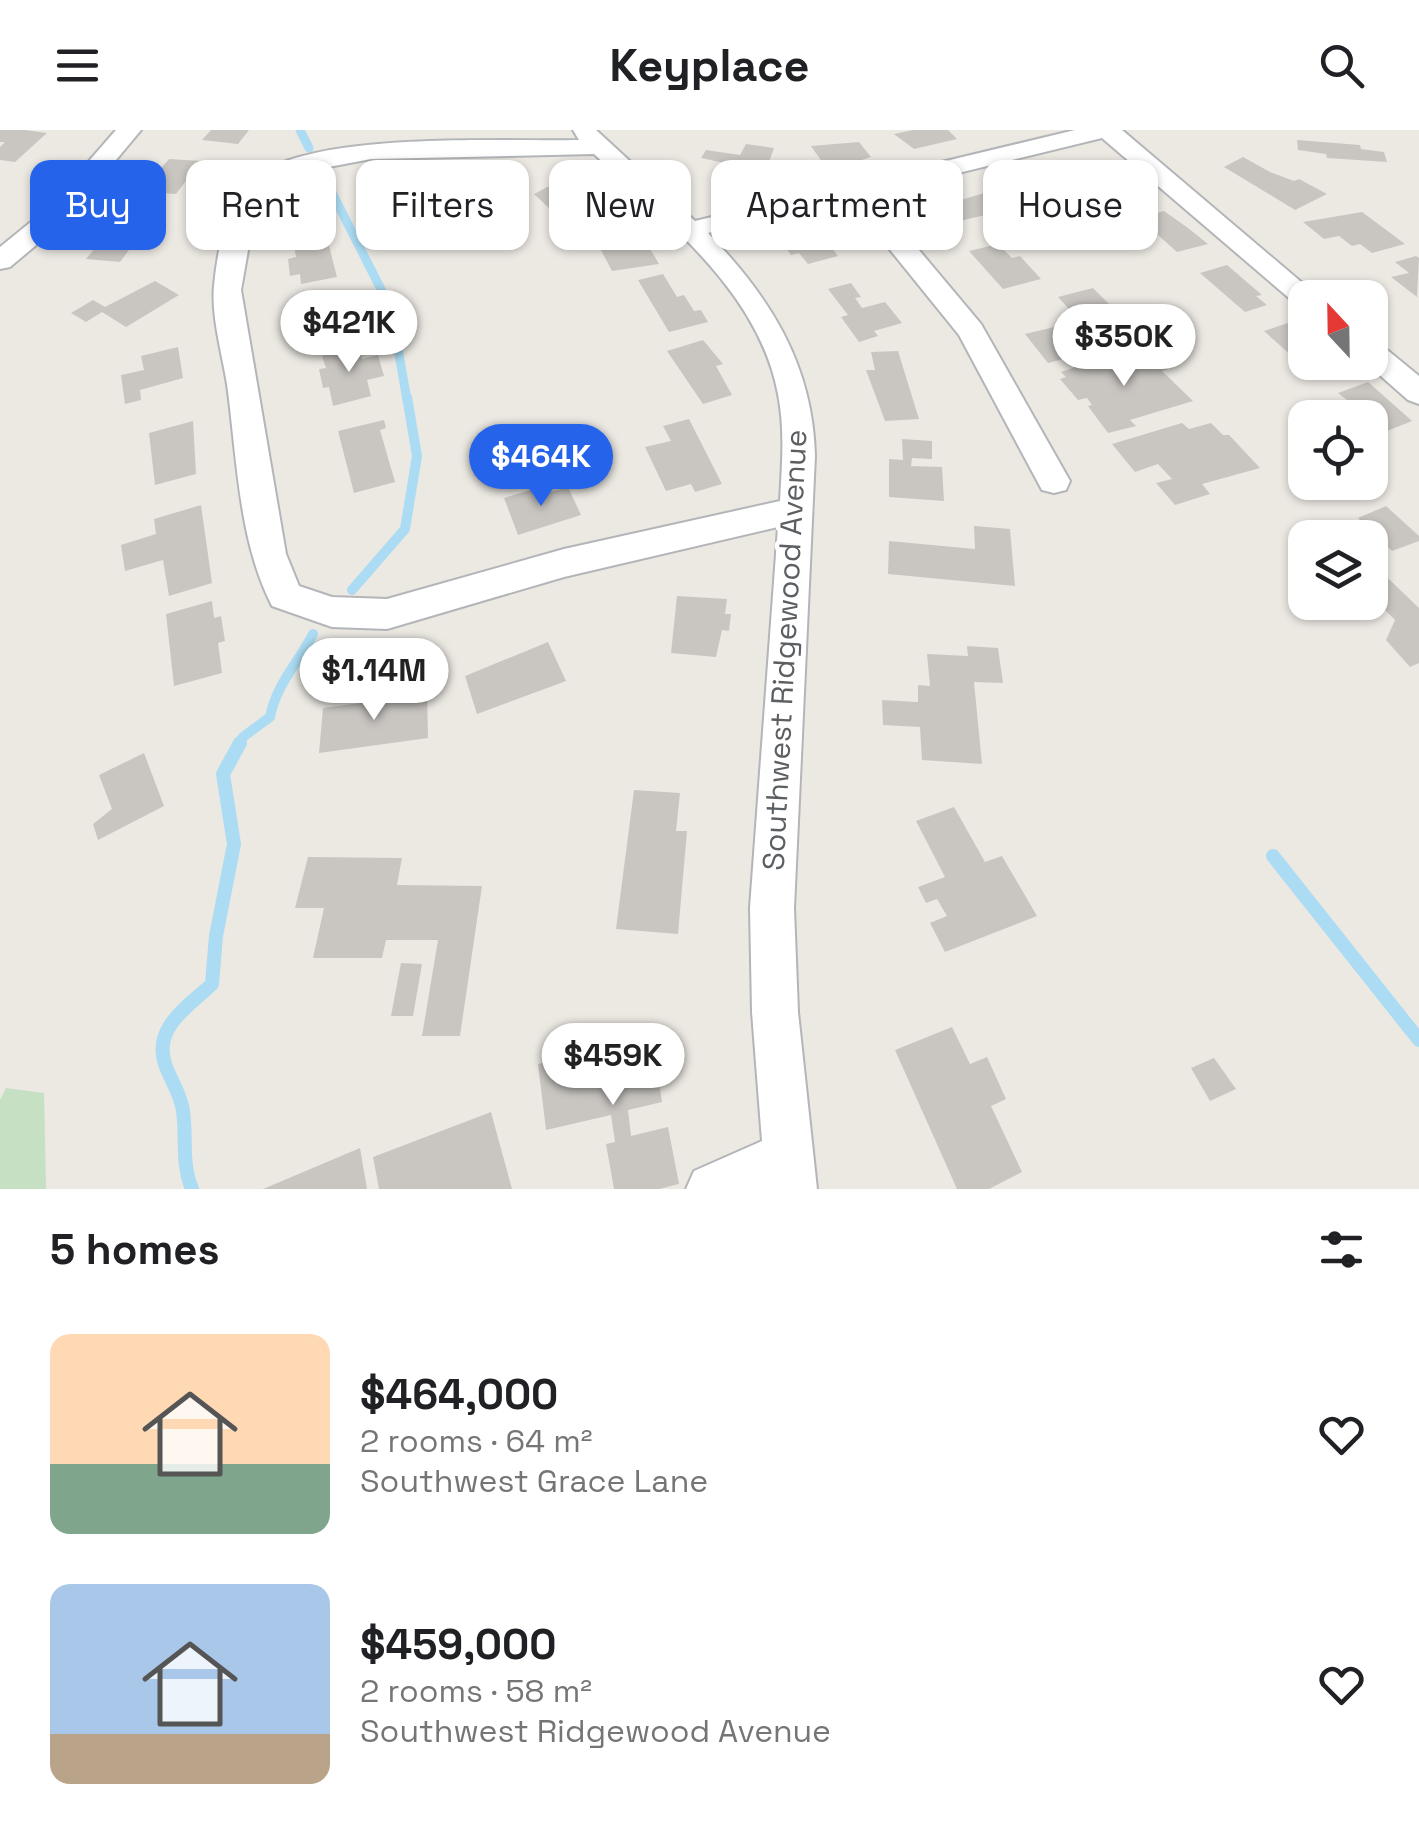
<!DOCTYPE html>
<meta charset="utf-8">
<style>
:root{--surface:#fff;--page:#f6f6f6;--text:#202124;--muted:#757577;--accent:#2563eb}
body{margin:0;font-family:"Space Grotesk",sans-serif;background:var(--page);color:var(--text);height:100vh;display:flex;flex-direction:column;font-size:38px;white-space:nowrap}
*{box-sizing:border-box;margin:0}
p{font-size:32px;color:var(--muted)}
.icon{flex:none;width:55px;height:55px;fill:none;stroke:currentColor;stroke-width:2;stroke-linecap:round;stroke-linejoin:round}
.map{position:relative;height:1059px;overflow:hidden}
.panel{display:flex;flex-direction:column;background:var(--surface);flex:1}
.panel>*{flex:none}
.banner{position:absolute;left:30px;top:30px;width:1360px;height:90px;display:flex;gap:20px}
.needle{width:65px;rotate:338deg}
.tools{position:absolute;left:1288px;top:150px;display:grid;gap:20px}
.tools a{display:grid;place-items:center;width:100px;height:100px;border-radius:20px;background:var(--surface);box-shadow:0 2px 8px #0004;font-size:50px}
.price{position:absolute;translate:-50% -85px;padding:0 22px;border-radius:35px;background:#fff;color:#222;font-size:32px;line-height:65px;filter:drop-shadow(0 2px 5px #0008)}
.price::after{content:'';position:absolute;left:50%;top:60px;width:30px;height:22px;margin-left:-15px;background:inherit;clip-path:polygon(0 0,100% 0,50% 100%)}
.price.selected{background:var(--accent);color:#fff}
ul{padding:0;list-style:none}
li{display:flex;align-items:center;gap:30px;height:250px;padding:0 50px}
li span{display:grid;place-items:center;flex:none;width:280px;height:200px;border-radius:20px;color:#555}
li>.icon{margin-inline-start:auto}
span .icon{width:120px;height:120px;fill:#fffc;stroke-width:1}
li b{font-size:42px}
h2{display:flex;justify-content:space-between;align-items:center;height:120px;padding:0 50px;font-size:42px}
.tag{padding:0 35px;border-radius:20px;background:var(--surface);box-shadow:0 2px 8px #0004;font-size:35px;line-height:90px}
.tag.selected{background:var(--accent);color:#fff}
header{display:flex;justify-content:space-between;align-items:center;height:130px;padding:0 50px;background:var(--surface);font-size:45px;font-weight:800}
.map>svg:first-child{display:block}
.green{fill:#c5e0c2}
.lines{fill:none;stroke-linecap:round;stroke-linejoin:round}
.stream-far2{stroke:#abdcf3;stroke-width:9}
.stream-far1{stroke:#abdcf3;stroke-width:10}
.stream{stroke:#abdcf3;stroke-width:14}
.building{fill:#c9c6c2}
.minor-casing{stroke:#b3b5b8;stroke-width:4}
.minor{fill:#fff;fill-rule:evenodd}
.labels{text-anchor:middle;stroke-width:9;stroke-linejoin:round;paint-order:stroke}
.street-label{font-size:30px;fill:#5b5f62;stroke:#fff}
</style>
<header><svg class="icon" aria-label="menu" viewBox="0 0 24 24"><path d="M4 6h16M4 12h16M4 18h16"/></svg>Keyplace<svg class="icon" aria-label="search" viewBox="0 0 24 24"><circle cx="10" cy="10" r="6"/><path d="M15 15l6 6"/></svg></header>
<div class="map">
<svg width="1419" height="1059" viewBox="0 0 1419 1059">
<rect width="100%" height="100%" fill="#ece9e3"/>
<polygon class="green" points="6,958 44,963 46,1059 0,1059 0,970"/>
<g class="lines">
<g class="stream-far2">
<polyline points="300,0 309,18"/>
<polyline points="319,37 391,179 407,270"/>
</g>
<g class="stream-far1">
<polyline points="352,460 405,399 417,326 407,267"/>
<path d="M239,615L243,607L270,587C277,553 297,535 313,504"/>
</g>
<g class="stream">
<polyline points="1273,726 1419,910"/>
<path d="M192,1059C181,1033 187,1008 183,981C181,965 172,952 166,937C151,898 188,877 212,854L216,806L234,714L223,644L240,613"/>
</g>
</g>
<g class="building">
<polygon points="0,0 25,0 47,3 15,32 0,30 0,17 5,12 0,12"/>
<polygon points="211,0 249,0 238,14 202,10"/>
<polygon points="913,0 948,0 957,9 914,19 894,4"/>
<polygon points="1297,10 1360,15 1361,19 1384,22 1387,32 1327,28 1326,24 1298,20"/>
<polygon points="859,12 871,27 843,36 825,36 811,16"/>
<polygon points="746,14 774,18 769,32 776,33 771,43 701,28 706,20 740,25"/>
<polygon points="1243,27 1270,42 1294,51 1299,49 1327,64 1295,80 1224,37"/>
<polygon points="169,29 201,31 176,64 162,63 154,74 131,73"/>
<polygon points="1104,33 1114,36 1141,58 1083,74 1075,67 1047,75 1029,58"/>
<polygon points="427,46 424,65 359,68 364,48"/>
<polygon points="563,49 573,51 599,79 582,85 569,73 551,80 534,64"/>
<polygon points="988,62 992,67 1001,64 1015,78 947,94 933,78"/>
<polygon points="1164,81 1188,98 1208,114 1177,122 1139,88"/>
<polygon points="1362,82 1405,114 1372,123 1360,114 1352,116 1339,106 1324,109 1303,92"/>
<polygon points="118,90 150,92 120,132 86,129"/>
<polygon points="633,90 659,134 612,141 601,120 625,114 613,95"/>
<polygon points="300,91 325,100 337,147 301,154 300,144 290,146 288,129 296,127 294,115 278,109"/>
<polygon points="851,95 860,107 829,114 838,126 808,134 799,123 791,125 783,114 791,112 790,109"/>
<polygon points="998,114 1012,128 1020,126 1041,149 1003,159 969,121"/>
<polygon points="1416,126 1419,128 1417,167 1391,147 1409,143 1395,132"/>
<polygon points="1227,135 1262,165 1256,166 1267,175 1245,182 1200,143"/>
<polygon points="663,144 677,167 684,165 694,181 701,180 708,192 669,202 638,150"/>
<polygon points="155,151 179,165 126,197 102,182 86,192 71,183 93,170 105,177"/>
<polygon points="851,153 861,167 855,168 862,178 885,172 902,193 874,201 878,206 859,212 841,187 848,185 828,159"/>
<polygon points="1093,158 1111,176 1093,181 1118,215 1048,233 1025,204 1080,191 1058,167"/>
<polygon points="338,163 344,178 358,175 367,183 366,193 352,197 356,209 330,216 325,202 313,205 303,172"/>
<polygon points="1291,192 1305,204 1305,232 1350,233 1313,245 1264,201"/>
<polygon points="703,210 723,234 716,236 732,265 703,274 667,221"/>
<polygon points="178,217 183,248 140,260 141,270 125,274 121,245 144,240 141,226"/>
<polygon points="358,217 362,229 378,225 384,246 367,250 371,266 333,276 329,257 323,258 319,239 326,238 322,226"/>
<polygon points="898,221 919,289 885,291 866,240 875,240 871,222"/>
<polygon points="1153,223 1168,239 1162,241 1193,271 1130,290 1136,296 1108,303 1088,276 1092,275 1087,268 1078,270 1060,249 1066,247 1061,242 1084,234 1123,224 1128,231"/>
<polygon points="1368,252 1412,291 1382,303 1370,288 1338,263"/>
<polygon points="689,289 722,354 695,362 691,354 666,361 645,317 671,311 663,296"/>
<polygon points="384,290 386,298 380,300 395,352 354,363 338,301"/>
<polygon points="193,291 196,344 155,355 149,303"/>
<polygon points="1182,293 1189,299 1211,293 1223,305 1229,305 1260,338 1202,354 1210,364 1175,375 1156,353 1172,349 1158,334 1135,342 1112,314"/>
<polygon points="902,309 932,311 932,329 912,328 911,336 942,337 944,371 889,367 889,329 903,330"/>
<polygon points="568,357 581,385 518,405 504,368 531,360 534,367"/>
<polygon points="201,375 212,453 169,466 163,430 125,441 121,415 156,404 154,389"/>
<polygon points="1386,376 1419,406 1419,411 1392,421 1358,388"/>
<polygon points="974,396 1010,399 1015,456 888,444 889,411 975,419"/>
<polygon points="1370,431 1419,478 1419,533 1410,537 1386,510 1395,490 1370,465"/>
<polygon points="677,466 727,469 725,484 731,484 729,501 722,500 716,527 671,523"/>
<polygon points="212,471 214,488 221,486 225,511 218,513 222,543 174,556 166,484"/>
<polygon points="548,512 566,551 477,584 465,546"/>
<polygon points="967,516 998,518 1003,553 974,552 982,634 922,630 920,597 883,595 882,570 918,572 918,555 930,556 927,524 968,526"/>
<polygon points="427,564 428,608 319,623 323,578"/>
<polygon points="144,623 164,676 98,710 93,694 112,679 99,645"/>
<polygon points="634,660 680,663 676,701 687,701 678,804 616,799"/>
<polygon points="954,677 985,732 1002,726 1037,786 945,822 930,793 947,786 937,769 926,773 918,757 945,747 916,691"/>
<polygon points="308,727 402,728 397,755 482,756 460,906 422,906 438,810 386,810 382,828 313,828 324,778 295,778"/>
<polygon points="401,833 422,834 413,886 391,886"/>
<polygon points="952,897 970,934 987,927 1006,969 991,976 1022,1042 989,1059 957,1059 895,920"/>
<polygon points="652,907 662,972 628,980 631,1006 668,997 679,1054 659,1059 614,1059 606,1014 615,1012 611,985 546,1000 538,934"/>
<polygon points="1214,928 1236,959 1210,971 1191,938"/>
<polygon points="491,982 512,1059 379,1059 373,1027"/>
<polygon points="360,1018 367,1059 263,1059"/>
</g>
<g class="lines">
<defs>
<g id="minor">
<polygon points="116,0 141,0 66,90 10,137 0,139 0,117 48,78"/>
<path d="M573,0H596L695,91L1075,0H1122L1320,168H1305V177L1296,174L1102,8L872,64L981,194L1070,351L1066,360L1054,363L1042,360L959,205L849,69L708,103C770,167 813,235 815,326L794,778L798,882L817,1059H686L694,1041L762,1011L752,882L750,778L778,397L564,447L387,499L332,497L272,476C238,410 237,326 227,254C222,223 211,186 214,156C217,123 226,73 251,50C308,0 502,12 579,10ZM594,24C666,91 759,162 778,264C785,299 782,335 780,371L564,419L387,469L332,467L299,456L286,424L241,160L251,103L266,64L297,43L371,29Z"/>
<polygon points="1370,211 1380,214 1419,246 1419,274 1408,270 1365,232 1370,232"/>
</g>
</defs>
<use href="#minor" class="minor-casing"/>
<use href="#minor" class="minor"/>
</g>
<g class="labels">
<g class="street-label">
<text transform="translate(785 520) rotate(-87)" y="10">Southwest Ridgewood Avenue</text>
</g>
</g>
</svg>
<div class="tools">
<a><svg class="needle" viewBox="-14 -14 28 28"><path d="M0-13l5 13h-10z" fill="#e53935"/><path d="M0 13l5-13h-10z" fill="#757577"/></svg></a>
<a><svg class="icon" aria-label="locate" viewBox="0 0 24 24"><circle cx="12" cy="12" r="6"/><path d="M12 2v4M12 18v4M2 12h4M18 12h4"/></svg></a>
<a><svg class="icon" aria-label="layers" viewBox="0 0 24 24"><path d="M12 4l9 5-9 5-9-5zM3 14l9 5 9-5"/></svg></a>
</div>
<b class="price" style="left:349px;top:245px">$421K</b>
<b class="price" style="left:1124px;top:259px">$350K</b>
<b class="price selected" style="left:541px;top:379px">$464K</b>
<b class="price" style="left:374px;top:593px">$1.14M</b>
<b class="price" style="left:613px;top:978px">$459K</b>
<div class="banner">
<a class="tag selected">Buy</a>
<a class="tag">Rent</a>
<a class="tag">Filters</a>
<a class="tag">New</a>
<a class="tag">Apartment</a>
<a class="tag">House</a>
</div>
</div>
<section class="panel">
<h2>5 homes<svg class="icon" aria-label="filters" viewBox="0 0 24 24"><path d="M4 7h16M4 17h16"/><circle cx="9" cy="7" r="2"/><circle cx="15" cy="17" r="2"/></svg></h2>
<ul>
<li><span style="background:linear-gradient(#ffd9b3 65%,#7fa58c 0)"><svg class="icon" aria-label="home" viewBox="0 0 24 24"><path d="M3 11l9-7 9 7M6 9v11h12V9"/></svg></span><div><b>$464,000</b><p>2 rooms · 64 m²</p><p>Southwest Grace Lane</p></div><svg class="icon" aria-label="heart" viewBox="0 0 24 24"><path d="M12 20l-8-8c-3-5 5-10 8-4 3-6 11-1 8 4z"/></svg></li>
<li><span style="background:linear-gradient(#a9c7e8 75%,#b9a48a 0)"><svg class="icon" aria-label="home" viewBox="0 0 24 24"><path d="M3 11l9-7 9 7M6 9v11h12V9"/></svg></span><div><b>$459,000</b><p>2 rooms · 58 m²</p><p>Southwest Ridgewood Avenue</p></div><svg class="icon" aria-label="heart" viewBox="0 0 24 24"><path d="M12 20l-8-8c-3-5 5-10 8-4 3-6 11-1 8 4z"/></svg></li>
</ul>
</section>
